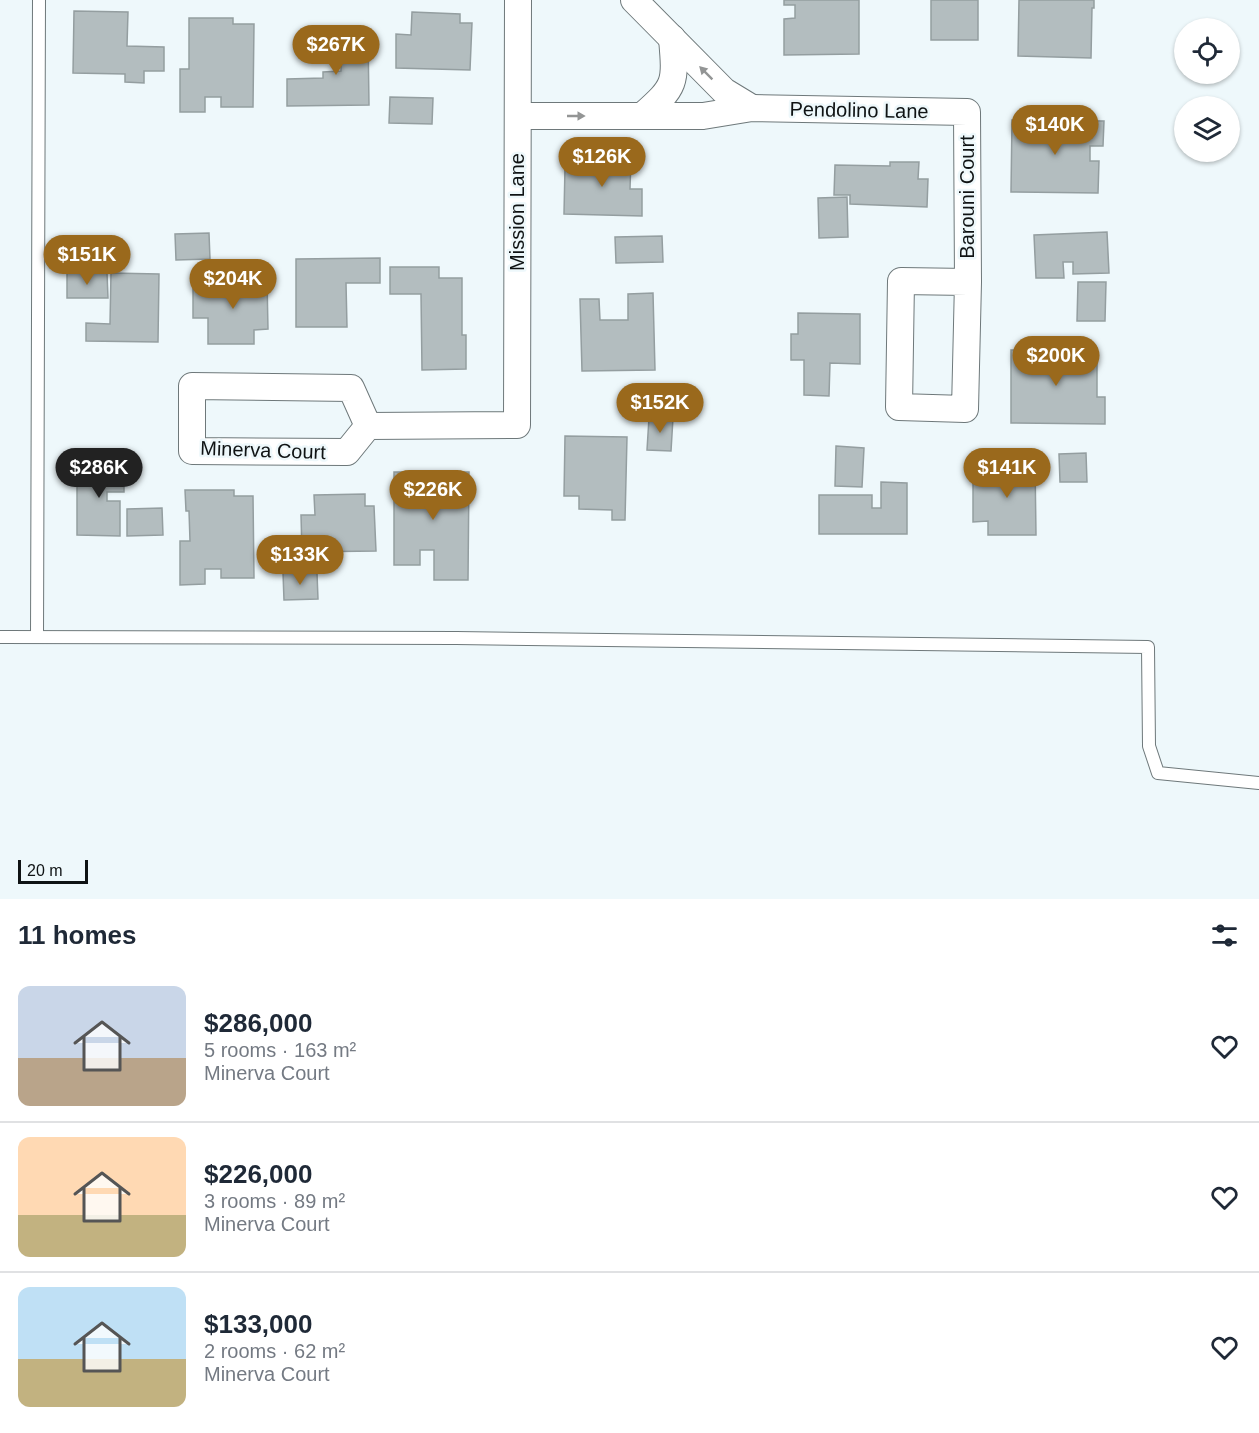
<!DOCTYPE html>
<meta charset="utf-8">
<style>
:root{--surface:#fff;--page:#f6f6f7;--text:#1f2937;--muted:#747a83;--line:#e0e1e3;--accent:#9a691c}
body{margin:0;font-family:Helvetica,sans-serif;background:var(--page);color:var(--text);height:100vh;display:flex;flex-direction:column;font-size:22px;white-space:nowrap}
*{box-sizing:border-box;margin:0}
p{font-size:20px;color:var(--muted)}
.icon{flex:none;width:33px;height:33px;fill:none;stroke:currentColor;stroke-width:2;stroke-linecap:round;stroke-linejoin:round}
.map{position:relative;height:899px;overflow:hidden}
.side{display:flex;flex-direction:column;background:var(--surface);flex:1}
.side>*{flex:none}
.buttons{position:absolute;left:1174px;top:18px;display:grid;gap:12px}
.buttons a{display:grid;place-items:center;width:66px;height:66px;border-radius:50%;background:var(--surface);box-shadow:0 2px 4px #0004;font-size:30px}
.scale{position:absolute;left:18px;bottom:15px;width:70px;box-sizing:border-box;padding-left:6px;border:3px solid #0f1314;border-top:0;font-size:16px;line-height:21px;white-space:nowrap;color:#0f1314;-webkit-text-stroke:4px #eef8fb;paint-order:stroke}
.price{position:absolute;translate:-50% -51px;padding:0 14px;border-radius:21px;background:var(--accent);color:#fff;font-size:20px;line-height:39px;filter:drop-shadow(0 2px 3px #0008)}
.price::after{content:'';position:absolute;left:50%;top:36px;width:18px;height:14px;margin-left:-9px;background:inherit;clip-path:polygon(0 0,100% 0,50% 100%)}
.price.active{background:#222;color:#fff}
ul{padding:0;list-style:none}
li{display:flex;align-items:center;gap:18px;height:150px;padding:0 18px}
li+li{border-top:2px solid var(--line)}
li span{display:grid;place-items:center;flex:none;width:168px;height:120px;border-radius:12px;color:#555}
li>.icon{margin-inline-start:auto}
span .icon{width:72px;height:72px;fill:#fffc;stroke-width:1}
li b{font-size:26px}
h2{display:flex;justify-content:space-between;align-items:center;height:72px;padding:0 18px;font-size:26px}
.map>svg:first-child{display:block}
.building{fill:#b3bdbf;stroke:#949ea0;stroke-width:1.5}
.lines{fill:none;stroke-linecap:round;stroke-linejoin:round}
.lane-casing{stroke:#6e787a;stroke-width:14}
.street-casing{stroke:#6e787a;stroke-width:28}
.lane{stroke:#fff;stroke-width:12}
.street{stroke:#fff;stroke-width:26}
.oneway{fill:#939595}
.labels{text-anchor:middle;stroke-width:5;stroke-linejoin:round;paint-order:stroke}
.street-label{font-size:20px;fill:#0f1314;stroke:#eef8fb}
</style>
<div class="map">
<svg width="1259" height="899" viewBox="0 0 1259 899">
<rect width="100%" height="100%" fill="#eef8fb"/>
<g class="building">
<polygon points="784,0 859,0 859,54 784,55 784,19 795,18 795,5 784,5"/>
<rect x="931" y="0" width="47" height="40"/>
<polygon points="1019,0 1094,0 1094,8 1092,8 1091,58 1018,56"/>
<polygon points="74,11 128,12 127,46 164,47 164,71 144,71 144,83 125,82 125,74 73,73"/>
<polygon points="412,12 460,14 460,23 472,23 470,70 396,68 396,34 411,35"/>
<polygon points="189,18 233,18 233,24 254,24 253,107 221,107 221,97 205,97 205,112 180,112 180,69 189,69"/>
<polygon points="324,35 368,35 369,105 287,106 287,79 323,78 323,72 341,71 341,61 324,61"/>
<polygon points="390,97 433,98 432,124 389,123"/>
<polygon points="1012,120 1104,121 1103,146 1090,146 1090,161 1099,161 1098,193 1011,192"/>
<polygon points="583,156 631,157 630,189 642,189 642,216 564,214 565,167 582,168"/>
<polygon points="890,162 919,162 918,179 928,179 927,207 850,204 850,195 834,195 835,165 890,166"/>
<polygon points="847,197 848,237 819,238 818,198"/>
<polygon points="1107,232 1109,273 1073,274 1073,262 1063,262 1064,278 1036,278 1034,235"/>
<polygon points="209,233 210,259 176,260 175,234"/>
<polygon points="662,236 663,262 616,263 615,237"/>
<polygon points="380,258 380,283 346,283 347,327 296,327 296,259"/>
<polygon points="390,267 439,267 439,278 462,278 462,335 466,335 466,369 422,370 421,294 390,294"/>
<polygon points="67,273 107,273 108,298 67,298"/>
<polygon points="111,273 159,274 158,342 86,341 86,323 110,324"/>
<polygon points="215,280 267,280 268,329 254,330 254,344 208,344 208,318 193,318 193,289 215,289"/>
<polygon points="1078,282 1106,282 1105,321 1077,321"/>
<polygon points="653,293 655,370 582,371 580,299 599,299 600,320 628,320 628,294"/>
<polygon points="798,313 860,314 860,364 830,363 829,396 804,395 804,360 791,360 791,334 798,334"/>
<polygon points="1060,348 1097,348 1097,397 1105,397 1105,424 1011,423 1011,350 1060,350"/>
<polygon points="649,418 673,418 671,451 647,450"/>
<polygon points="565,436 627,437 625,520 612,520 612,510 579,509 579,496 564,496"/>
<polygon points="836,446 864,448 862,487 835,486"/>
<polygon points="1086,453 1087,482 1060,482 1059,454"/>
<polygon points="996,462 1035,462 1036,535 988,535 988,521 973,522 973,476 996,475"/>
<polygon points="77,463 124,463 124,492 107,492 107,501 120,501 120,536 77,535"/>
<polygon points="394,472 469,472 468,580 434,580 434,550 420,550 420,565 394,565"/>
<polygon points="881,482 907,483 907,534 819,534 819,495 872,495 872,508 881,508"/>
<polygon points="185,490 234,490 234,496 253,496 254,578 221,578 221,569 205,569 205,584 180,585 180,541 190,541 189,511 186,511"/>
<polygon points="365,494 365,506 374,506 376,551 302,552 301,515 315,515 314,495"/>
<polygon points="162,508 163,535 127,536 127,509"/>
<polygon points="283,573 317,573 318,599 284,600"/>
</g>
<g class="lines">
<defs>
<g id="lane">
<polyline points="0,637 456,638 1148,647 1149,746 1158,773 1259,783"/>
<polyline points="37,637 39,0"/>
</g>
<g id="street">
<polyline points="634,0 724,91 752,108"/>
<polyline points="518,116 703,116 752,108 967,112 968,282 901,281 899,407 965,409 968,282"/>
<path d="M642,116C676,86 676,84 672,38"/>
<polyline points="368,426 351,388 192,386 192,451 347,452 368,426 517,425 518,0"/>
</g>
</defs>
<use href="#lane" class="lane-casing"/>
<use href="#street" class="street-casing"/>
<use href="#lane" class="lane"/>
<use href="#street" class="street"/>
</g>
<defs><path id="oneway-solid" d="M-6-.8H1V-3.2L6.5 0L1 3.2V.8H-6Z" transform="scale(1.5)"/></defs>
<g class="oneway">
<use href="#oneway-solid" transform="translate(706 73) rotate(-135)"/>
<use href="#oneway-solid" transform="translate(576 116)"/>
</g>
<g class="labels">
<g class="street-label">
<text transform="translate(859 110) rotate(1)" y="7">Pendolino Lane</text>
<text transform="translate(967 197) rotate(-90)" y="7">Barouni Court</text>
<text transform="translate(517 212) rotate(-90)" y="7">Mission Lane</text>
<text transform="translate(263 450) rotate(2)" y="7">Minerva Court</text>
</g>
</g>
</svg>
<div class="buttons">
<a><svg class="icon" aria-label="locate" viewBox="0 0 24 24"><circle cx="12" cy="12" r="6"/><path d="M12 2v4M12 18v4M2 12h4M18 12h4"/></svg></a>
<a><svg class="icon" aria-label="layers" viewBox="0 0 24 24"><path d="M12 4l9 5-9 5-9-5zM3 14l9 5 9-5"/></svg></a>
</div>
<div class="scale">20 m</div>
<b class="price" style="left:336px;top:76px">$267K</b>
<b class="price" style="left:1055px;top:156px">$140K</b>
<b class="price" style="left:602px;top:188px">$126K</b>
<b class="price" style="left:87px;top:286px">$151K</b>
<b class="price" style="left:233px;top:310px">$204K</b>
<b class="price" style="left:1056px;top:387px">$200K</b>
<b class="price" style="left:660px;top:434px">$152K</b>
<b class="price active" style="left:99px;top:499px">$286K</b>
<b class="price" style="left:1007px;top:499px">$141K</b>
<b class="price" style="left:433px;top:521px">$226K</b>
<b class="price" style="left:300px;top:586px">$133K</b>
</div>
<section class="side">
<h2>11 homes<svg class="icon" aria-label="filters" viewBox="0 0 24 24"><path d="M4 7h16M4 17h16"/><circle cx="9" cy="7" r="2"/><circle cx="15" cy="17" r="2"/></svg></h2>
<ul>
<li><span style="background:linear-gradient(#c9d6e8 60%,#b9a48a 0)"><svg class="icon" aria-label="home" viewBox="0 0 24 24"><path d="M3 11l9-7 9 7M6 9v11h12V9"/></svg></span><div><b>$286,000</b><p>5 rooms · 163 m²</p><p>Minerva Court</p></div><svg class="icon" aria-label="heart" viewBox="0 0 24 24"><path d="M12 20l-8-8c-3-5 5-10 8-4 3-6 11-1 8 4z"/></svg></li>
<li><span style="background:linear-gradient(#ffd9b3 65%,#c2b280 0)"><svg class="icon" aria-label="home" viewBox="0 0 24 24"><path d="M3 11l9-7 9 7M6 9v11h12V9"/></svg></span><div><b>$226,000</b><p>3 rooms · 89 m²</p><p>Minerva Court</p></div><svg class="icon" aria-label="heart" viewBox="0 0 24 24"><path d="M12 20l-8-8c-3-5 5-10 8-4 3-6 11-1 8 4z"/></svg></li>
<li><span style="background:linear-gradient(#bfe0f5 60%,#c2b280 0)"><svg class="icon" aria-label="home" viewBox="0 0 24 24"><path d="M3 11l9-7 9 7M6 9v11h12V9"/></svg></span><div><b>$133,000</b><p>2 rooms · 62 m²</p><p>Minerva Court</p></div><svg class="icon" aria-label="heart" viewBox="0 0 24 24"><path d="M12 20l-8-8c-3-5 5-10 8-4 3-6 11-1 8 4z"/></svg></li>
</ul>
</section>
